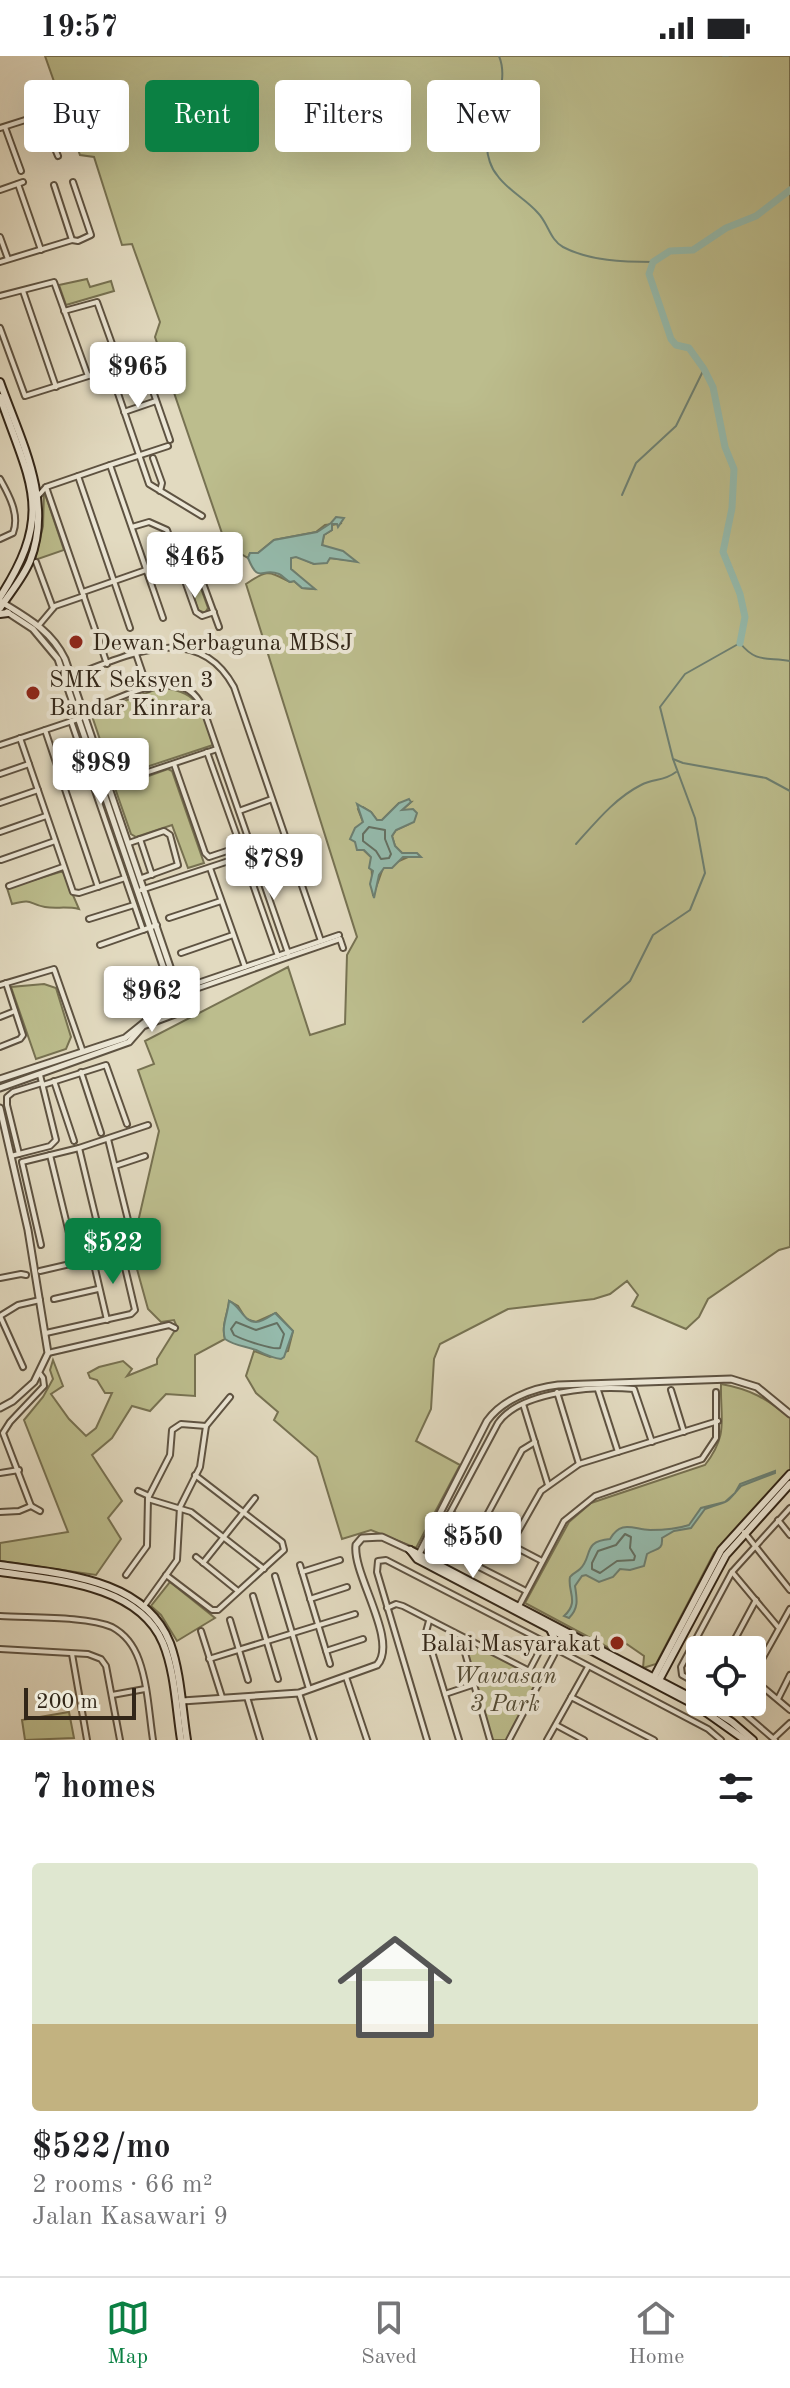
<!DOCTYPE html>
<meta charset="utf-8">
<style>
:root{--surface:#fff;--page:#f6f6f6;--text:#202124;--muted:#757577;--line:#e0e0e0;--accent:#0b8043}
body{margin:0;font-family:"Old Standard TT",serif;background:var(--page);color:var(--text);height:100vh;display:flex;flex-direction:column;font-size:30px;white-space:nowrap}
*{box-sizing:border-box;margin:0}
p{font-size:26px;color:var(--muted)}
.icon{flex:none;width:44px;height:44px;fill:none;stroke:currentColor;stroke-width:2;stroke-linecap:round;stroke-linejoin:round}
.map{position:relative;height:1684px;overflow:hidden}
.side{display:flex;flex-direction:column;background:var(--surface);flex:1}
.side>*{flex:none}
.hud{position:absolute;left:24px;top:24px;width:742px;height:72px;display:flex;gap:16px}
.fabs{position:absolute;left:686px;top:1580px;display:grid;gap:16px}
.fabs a{display:grid;place-items:center;width:80px;height:80px;border-radius:8px;background:var(--surface);box-shadow:0 8px 32px #0002;font-size:40px}
.scale{position:absolute;left:24px;bottom:20px;width:112px;box-sizing:border-box;padding-left:8px;border:4px solid #322618;border-top:0;font-size:22px;line-height:28px;white-space:nowrap;color:#322618;-webkit-text-stroke:6px #ece7d6;paint-order:stroke}
.price{position:absolute;translate:-50% -68px;padding:0 18px;border-radius:8px;background:#fff;color:#222;font-size:26px;line-height:52px;filter:drop-shadow(0 2px 4px #0008)}
.price::after{content:'';position:absolute;left:50%;top:48px;width:24px;height:18px;margin-left:-12px;background:inherit;clip-path:polygon(0 0,100% 0,50% 100%)}
.price.active{background:var(--accent);color:#fff}
ul{padding:0;list-style:none}
li{display:grid;align-content:center;gap:16px;height:424px;padding:0 32px}
li+li{border-top:2px solid var(--line)}
li span{display:grid;place-items:center;height:248px;border-radius:8px;color:#555}
li>.icon{margin-inline-start:auto}
span .icon{width:144px;height:144px;fill:#fffc;stroke-width:1}
li b{font-size:34px}
h2{display:flex;justify-content:space-between;align-items:center;height:96px;padding:0 32px;font-size:34px}
.chip{padding:0 28px;border-radius:8px;background:var(--surface);box-shadow:0 8px 32px #0002;font-size:28px;line-height:72px}
.chip.active{background:var(--accent);color:#fff}
.status{display:flex;justify-content:space-between;align-items:center;height:56px;padding:0 40px;background:var(--surface);direction:ltr}
.status svg{height:22px;fill:currentColor}
.tabs{display:flex;justify-content:space-around;align-items:center;height:112px;border-top:2px solid var(--line);background:var(--surface);font-size:22px;color:var(--muted)}
.tabs a{display:grid;justify-items:center;gap:4px}
.tabs .active{color:var(--accent)}
.map>svg:first-child{display:block}
.green{fill:#bcbd8d;stroke:#777252;stroke-width:2;fill-rule:evenodd}
.water{fill:#95bbad;stroke:#6d7f71;stroke-width:2}
.lines{fill:none;stroke-linecap:round;stroke-linejoin:round}
.shore{stroke:#647062;stroke-width:2}
.stream{stroke:#6d7f71;stroke-width:2}
.river{stroke:#95bbad;stroke-width:7}
.minor-casing{stroke:#5e5342;stroke-width:8}
.tertiary-casing{stroke:#5e5342;stroke-width:9}
.secondary-casing{stroke:#322618;stroke-width:10}
.minor{stroke:#ece7d6;stroke-width:4}
.tertiary{stroke:#ece7d6;stroke-width:5}
.secondary{stroke:#ece7d6;stroke-width:6}
.poi-dot{fill:#8f2418;stroke:#ece7d6;stroke-width:3}
.labels{text-anchor:middle;stroke-width:8;stroke-linejoin:round;paint-order:stroke}
.poi-label{font-size:24px;fill:#322618;stroke:#ece7d6;text-anchor:start}
.park-label{font-size:24px;font-style:italic;fill:#544c35;stroke:#ece7d6}
</style>
<div class="status"><b>19:57</b><svg viewBox="0 0 49 12"><path d="M0 12V9h3v3zM5 12V6h3v6zM10 12V3h3v9zM15 12V0h3v12zM26 1h20v11H26zM47 4h2v5h-2z"/></svg></div>
<div class="map">
<svg width="790" height="1684" viewBox="0 0 790 1684">
<rect width="100%" height="100%" fill="#e2dac0"/>
<filter id="stains"><feTurbulence type="fractalNoise" baseFrequency=".0025" numOctaves="4"/><feColorMatrix values="0 0 0 0 .2 0 0 0 0 .09 0 0 0 0 .02 0 0 0 .5 -.17"/></filter>
<radialGradient id="worn" r=".72"><stop offset=".6" stop-color="#630" stop-opacity="0"/><stop offset="1" stop-color="#630" stop-opacity=".3"/></radialGradient>
<g class="green">
<path d="M45,0H790V1191L779,1194L708,1243L699,1261L686,1273L632,1250L638,1239L627,1225L610,1238L594,1243L508,1253L440,1288L434,1303L431,1353L416,1385L460,1409L416,1492L371,1474L342,1483L317,1401L274,1364L278,1356L256,1337L246,1320L254,1295L270,1301L288,1295L293,1275L276,1257L256,1266L246,1263L238,1250L229,1245C228,1257 221,1270 225,1283L195,1299V1340L166,1338L150,1355L132,1350L112,1382L92,1399L122,1445L108,1462L121,1483L96,1519L0,1505V1487L68,1476L24,1364L43,1341L53,1323L50,1314L53,1304L63,1330L51,1338L69,1363L86,1380L96,1372L112,1337H105L97,1324L90,1322L88,1317L99,1311L123,1305L132,1313L127,1320L157,1308V1303L177,1271L174,1264L161,1266L148,1253L127,1177L138,1166L159,1075L138,1014L154,1008L145,985L288,911L310,979L345,968L347,899L357,881L246,528C268,513 268,515 290,526L294,525L302,532L313,533L291,513V502L296,500L314,508L330,502L355,505L322,489L324,479L332,474V469L342,467L325,469L316,476L274,484L258,497H250L248,502L226,489L155,281L160,266L132,188L122,189L94,101L80,99ZM411,746L402,754L409,768L396,774L392,780L395,790L402,797H417L383,812L373,840L371,801L355,786L352,780L363,766L358,753L363,751L371,756L377,764H382L399,747Z"/>
<polygon points="87,223 90,231 111,225 114,235 66,249 59,229"/>
<polygon points="44,435 64,494 35,504 43,470"/>
<polygon points="182,506 194,513 208,552 205,557 198,554"/>
<path d="M160,632C200,634 202,655 213,689L113,722L91,657Z"/>
<polygon points="168,713 172,715 204,807 188,812 172,769 136,781 131,778 115,732"/>
<path d="M60,816H63L79,853C66,850 56,853 45,851C28,848 34,842 12,848L7,832Z"/>
<polygon points="44,928 56,932 71,981 66,993 36,1003 11,931"/>
<path d="M721,1328C750,1333 768,1343 790,1362V1414L714,1497L656,1608L643,1612L644,1600L615,1580L609,1592L525,1547L569,1466L591,1447L705,1409C729,1378 720,1364 721,1328Z"/>
<polygon points="170,1526 215,1562 177,1585 161,1559 151,1550"/>
<polygon points="467,1583 541,1621 509,1684 490,1684 465,1597"/>
<polygon points="69,1656 74,1682 25,1684 22,1664"/>
</g>
<g class="water">
<path d="M336,461L344,462L338,471L337,468H332V474L324,479L322,489L343,495L357,506L330,502L327,507L314,508L296,501L291,502V513L315,533L302,532L294,525L290,526C286,524 283,520 279,518C261,511 259,529 248,502L250,497H258L274,484L317,476L331,467Z"/>
<polygon points="409,743 411,746 402,754 413,753 417,757 414,766 396,774 392,780 395,790 402,797 417,797 421,801 403,801 392,812 384,812 379,819 374,842 370,828 373,815 369,812 371,801 364,794 357,794 355,786 350,783 355,772 363,766 357,748 371,756 377,764 382,764 399,747"/>
<path d="M229,1245C240,1249 243,1266 256,1266C263,1266 270,1260 275,1257L293,1275L284,1301L281,1303C271,1302 264,1298 256,1294C245,1290 235,1290 225,1283C221,1270 228,1258 229,1245Z"/>
<path d="M775,1415V1417L741,1430C723,1451 731,1443 705,1453L691,1472L674,1475L662,1482C663,1495 656,1492 647,1498L644,1510L630,1514L620,1513L613,1521L599,1526L586,1519L582,1520L575,1530C577,1543 579,1552 569,1562L564,1560C580,1546 567,1535 570,1521C573,1517 577,1516 580,1513C593,1501 582,1485 610,1483C621,1464 632,1473 650,1474C663,1474 677,1473 689,1469L701,1452L725,1446L735,1437L740,1428Z"/>
</g>
<g class="lines">
<g class="shore">
<polygon points="369,771 385,774 385,783 391,798 389,802 381,803 376,795 363,785 363,778"/>
<path d="M236,1266L256,1274L277,1267L284,1278L280,1292C273,1294 243,1284 234,1279L231,1273Z"/>
<polygon points="625,1478 631,1481 630,1492 635,1500 634,1504 617,1505 600,1517 592,1513 592,1507 598,1495 616,1489"/>
</g>
<g class="stream">
<path d="M499,0C511,29 487,61 487,90C487,100 491,112 497,119C507,134 526,143 538,157C548,167 550,184 563,191C589,205 625,206 653,206"/>
<polyline points="723,0 728,0"/>
<polyline points="622,439 636,407 676,370 704,313"/>
<polyline points="673,703 683,707 766,722 790,735"/>
<path d="M576,788C595,767 615,742 641,729C654,722 663,726 676,716"/>
<path d="M583,966L630,925L653,879L690,854L705,817L695,762L673,703L660,651L685,618L740,587C756,607 766,601 790,605"/>
</g>
<polyline class="river" points="740,587 745,561 740,538 723,496 732,452 734,413 725,391 713,331 704,313 689,292 676,289 671,283 649,218 653,206 670,195 693,194 726,172 756,160 790,134"/>
<defs>
<g id="minor">
<polyline points="5,71 21,115"/>
<polyline points="0,72 41,59 58,100"/>
<polyline points="18,128 41,194"/>
<polyline points="0,134 23,126"/>
<polyline points="0,181 8,203"/>
<polyline points="72,184 78,185 91,179 73,126"/>
<polyline points="0,206 72,184 54,129"/>
<polyline points="23,235 56,331"/>
<polyline points="0,240 54,226 88,320"/>
<polyline points="0,272 25,340 120,310 97,246 64,255"/>
<polyline points="145,312 170,384"/>
<polyline points="111,317 149,428 202,460"/>
<polyline points="124,356 156,345"/>
<polyline points="153,402 162,427 160,435"/>
<polyline points="110,409 168,390"/>
<polyline points="78,420 130,572"/>
<path d="M0,423C9,439 20,459 13,477L0,483"/>
<polyline points="46,431 107,608"/>
<polyline points="39,439 46,431 110,409 163,562"/>
<polyline points="132,471 149,466 167,474 196,556 202,560 214,556"/>
<polyline points="178,502 183,502 197,511 219,571"/>
<polyline points="36,506 53,552"/>
<polyline points="83,536 146,514"/>
<polyline points="39,569 55,550 84,540"/>
<polyline points="136,598 148,633"/>
<path d="M66,622C121,603 196,560 234,631L321,885"/>
<path d="M93,652C127,640 183,606 203,652L288,897"/>
<polyline points="71,665 143,874"/>
<polyline points="45,674 98,831"/>
<polyline points="20,682 73,836 79,837 125,822"/>
<polyline points="0,689 81,662"/>
<polyline points="174,708 205,797 209,801 236,792 238,783 207,696"/>
<polyline points="0,718 29,708"/>
<polyline points="106,730 217,693"/>
<polyline points="0,747 38,734"/>
<polyline points="239,755 272,743"/>
<polyline points="0,776 46,760"/>
<polyline points="140,783 152,819"/>
<polyline points="129,787 164,775 170,779 178,809 142,822"/>
<polyline points="243,800 278,900"/>
<polyline points="1,804 55,785"/>
<polyline points="210,812 245,911"/>
<polyline points="9,830 63,811"/>
<polyline points="141,834 253,797"/>
<polyline points="169,862 221,845"/>
<polyline points="89,863 134,849"/>
<polyline points="100,889 157,869"/>
<polyline points="181,897 233,879"/>
<polyline points="0,929 54,913 83,996"/>
<polyline points="189,930 339,879"/>
<polyline points="178,939 340,883 343,892"/>
<polyline points="0,961 15,955"/>
<polyline points="0,991 20,983 23,979 6,927"/>
<polyline points="81,1016 101,1077"/>
<polyline points="54,1025 74,1085"/>
<polyline points="43,1029 106,1009 127,1068"/>
<polyline points="108,1083 128,1164"/>
<polyline points="79,1092 99,1175"/>
<polyline points="19,1098 7,1049 7,1041 13,1036 42,1027"/>
<polyline points="50,1099 70,1181"/>
<polyline points="11,1100 50,1090 56,1084 40,1019"/>
<polyline points="115,1110 145,1100"/>
<polyline points="41,1189 22,1106 79,1092 148,1069"/>
<polyline points="93,1204 107,1264"/>
<polyline points="40,1215 118,1197 123,1203 135,1254 131,1258 46,1277"/>
<polyline points="0,1222 21,1218 26,1219"/>
<polyline points="54,1243 98,1233"/>
<polyline points="0,1260 23,1311"/>
<polyline points="0,1260 18,1249 40,1244"/>
<polyline points="48,1297 169,1269 175,1272"/>
<polyline points="598,1334 618,1396"/>
<polyline points="671,1334 684,1376"/>
<polyline points="557,1336 579,1408"/>
<polyline points="523,1348 548,1429"/>
<polyline points="0,1417 19,1414"/>
<polyline points="138,1435 149,1440"/>
<polyline points="148,1443 191,1456 264,1513"/>
<polyline points="31,1450 40,1455"/>
<polyline points="0,1456 19,1455 31,1450 3,1377 10,1366 44,1330 43,1322 40,1318"/>
<polyline points="450,1457 542,1505"/>
<polyline points="778,1464 790,1479"/>
<polyline points="480,1472 522,1394 535,1386"/>
<polyline points="744,1476 790,1534"/>
<polyline points="426,1484 526,1535"/>
<path d="M434,1487L498,1367C521,1334 597,1330 634,1333L652,1386"/>
<polyline points="511,1488 541,1435 579,1408 718,1365"/>
<polyline points="196,1501 238,1535"/>
<polyline points="203,1507 255,1442"/>
<polyline points="300,1509 330,1608"/>
<polyline points="302,1516 340,1504"/>
<polyline points="732,1516 778,1571"/>
<polyline points="126,1519 147,1490 148,1442 170,1399 172,1374 181,1368 206,1370"/>
<polyline points="166,1519 212,1554 218,1554 284,1494 282,1486 195,1419"/>
<polyline points="275,1520 309,1633"/>
<polyline points="253,1540 278,1623"/>
<polyline points="310,1543 347,1531"/>
<polyline points="144,1550 177,1504 180,1451 200,1411 206,1370 230,1341"/>
<polyline points="519,1550 564,1465 595,1440 702,1403 716,1382 716,1336"/>
<polyline points="387,1552 396,1548 403,1550 541,1621"/>
<path d="M0,1560C29,1562 87,1560 112,1571C125,1578 134,1590 139,1604C148,1629 149,1658 153,1684"/>
<polyline points="230,1564 248,1624"/>
<polyline points="429,1565 426,1576 459,1684"/>
<polyline points="201,1575 222,1641"/>
<polyline points="467,1583 465,1597 490,1684"/>
<polyline points="0,1593 88,1598 101,1603 106,1610 120,1684"/>
<polyline points="556,1593 708,1673 721,1684"/>
<polyline points="729,1594 756,1544"/>
<polyline points="326,1595 363,1583"/>
<polyline points="72,1598 87,1684"/>
<polyline points="209,1603 355,1558"/>
<polyline points="346,1621 367,1684"/>
<polyline points="752,1621 790,1553"/>
<polyline points="752,1622 790,1654"/>
<polyline points="700,1629 682,1619 681,1611 732,1516 790,1452"/>
<polyline points="299,1637 314,1684"/>
<polyline points="445,1638 475,1628"/>
<polyline points="112,1639 145,1633"/>
<polyline points="247,1641 260,1684"/>
<polyline points="571,1641 654,1684"/>
<polyline points="778,1643 790,1619"/>
<polyline points="731,1646 775,1684"/>
<polyline points="556,1669 584,1684"/>
<polyline points="774,1682 790,1667"/>
<polyline points="427,1684 377,1516 378,1505 386,1504 541,1584 541,1592 529,1615"/>
<polyline points="509,1684 564,1580"/>
<polyline points="547,1684 588,1611"/>
</g>
<g id="tertiary">
<path d="M0,545C26,561 51,574 65,603L183,949L175,958L143,970L129,986L0,1032"/>
<polyline points="0,1023 125,982 146,965 178,952 180,945 163,910 58,603 33,573 7,556"/>
<polyline points="0,1052 28,1174 48,1297 34,1326 13,1345 0,1352"/>
<path d="M417,1502L487,1365C502,1344 532,1332 558,1329L731,1323L757,1331L790,1358"/>
<path d="M182,1645L299,1637L377,1609C399,1585 352,1518 356,1489L362,1482L382,1481L410,1494"/>
</g>
<g id="secondary">
<path d="M0,326C20,383 54,444 30,505C23,522 10,537 0,552"/>
<path d="M0,341C30,428 55,456 0,541"/>
<polyline points="0,558 8,557"/>
<polyline points="410,1494 417,1503 697,1650 745,1684"/>
<polyline points="410,1494 700,1646"/>
<path d="M0,1509C59,1518 144,1521 170,1587C181,1617 182,1653 187,1684"/>
<path d="M0,1516C54,1524 138,1528 163,1587C175,1616 176,1653 181,1684"/>
<polyline points="550,1573 558,1590 574,1586"/>
<polyline points="653,1623 721,1494 790,1418"/>
<polyline points="658,1626 726,1499 790,1428"/>
<polyline points="701,1646 732,1666 753,1684"/>
</g>
</defs>
<use href="#minor" class="minor-casing"/>
<use href="#tertiary" class="tertiary-casing"/>
<use href="#secondary" class="secondary-casing"/>
<use href="#minor" class="minor"/>
<use href="#tertiary" class="tertiary"/>
<use href="#secondary" class="secondary"/>
</g>
<g class="poi-dot">
<circle cx="76" cy="586" r="8"/>
<circle cx="33" cy="637" r="8"/>
<circle cx="617" cy="1587" r="8"/>
</g>
<g class="labels">
<g class="poi-label">
<text x="92" y="594">Dewan Serbaguna MBSJ</text>
<text x="49" y="631">SMK Seksyen 3<tspan x="49" dy="28">Bandar Kinrara</tspan></text>
<text x="601" y="1595" text-anchor="end">Balai Masyarakat</text>
</g>
<g class="park-label">
<text x="505" y="1627">Wawasan<tspan x="505" dy="28">3 Park</tspan></text>
</g>
</g>
<rect width="100%" height="100%" filter="url(#stains)"/>
<rect width="100%" height="100%" fill="url(#worn)"/>
</svg>
<div class="fabs">
<a><svg class="icon" aria-label="locate" viewBox="0 0 24 24"><circle cx="12" cy="12" r="6"/><path d="M12 2v4M12 18v4M2 12h4M18 12h4"/></svg></a>
</div>
<div class="scale">200 m</div>
<b class="price" style="left:138px;top:354px">$965</b>
<b class="price" style="left:195px;top:544px">$465</b>
<b class="price" style="left:101px;top:750px">$989</b>
<b class="price" style="left:274px;top:846px">$789</b>
<b class="price" style="left:152px;top:978px">$962</b>
<b class="price active" style="left:113px;top:1230px">$522</b>
<b class="price" style="left:473px;top:1524px">$550</b>
<div class="hud">
<a class="chip">Buy</a>
<a class="chip active">Rent</a>
<a class="chip">Filters</a>
<a class="chip">New</a>
</div>
</div>
<section class="side">
<h2>7 homes<svg class="icon" aria-label="filters" viewBox="0 0 24 24"><path d="M4 7h16M4 17h16"/><circle cx="9" cy="7" r="2"/><circle cx="15" cy="17" r="2"/></svg></h2>
<ul>
<li><span style="background:linear-gradient(#dfe7d0 65%,#c2b280 0)"><svg class="icon" aria-label="home" viewBox="0 0 24 24"><path d="M3 11l9-7 9 7M6 9v11h12V9"/></svg></span><div><b>$522/mo</b><p>2 rooms · 66 m²</p><p>Jalan Kasawari 9</p></div></li>
</ul>
</section>
<nav class="tabs">
<a class="active"><svg class="icon" aria-label="map" viewBox="0 0 24 24"><path d="M3 6l6-2 6 2 6-2v14l-6 2-6-2-6 2zM9 4v14M15 6v14"/></svg>Map</a>
<a><svg class="icon" aria-label="saved" viewBox="0 0 24 24"><path d="M7 4h10v16l-5-4-5 4z"/></svg>Saved</a>
<a><svg class="icon" aria-label="home" viewBox="0 0 24 24"><path d="M3 11l9-7 9 7M6 9v11h12V9"/></svg>Home</a>
</nav>
